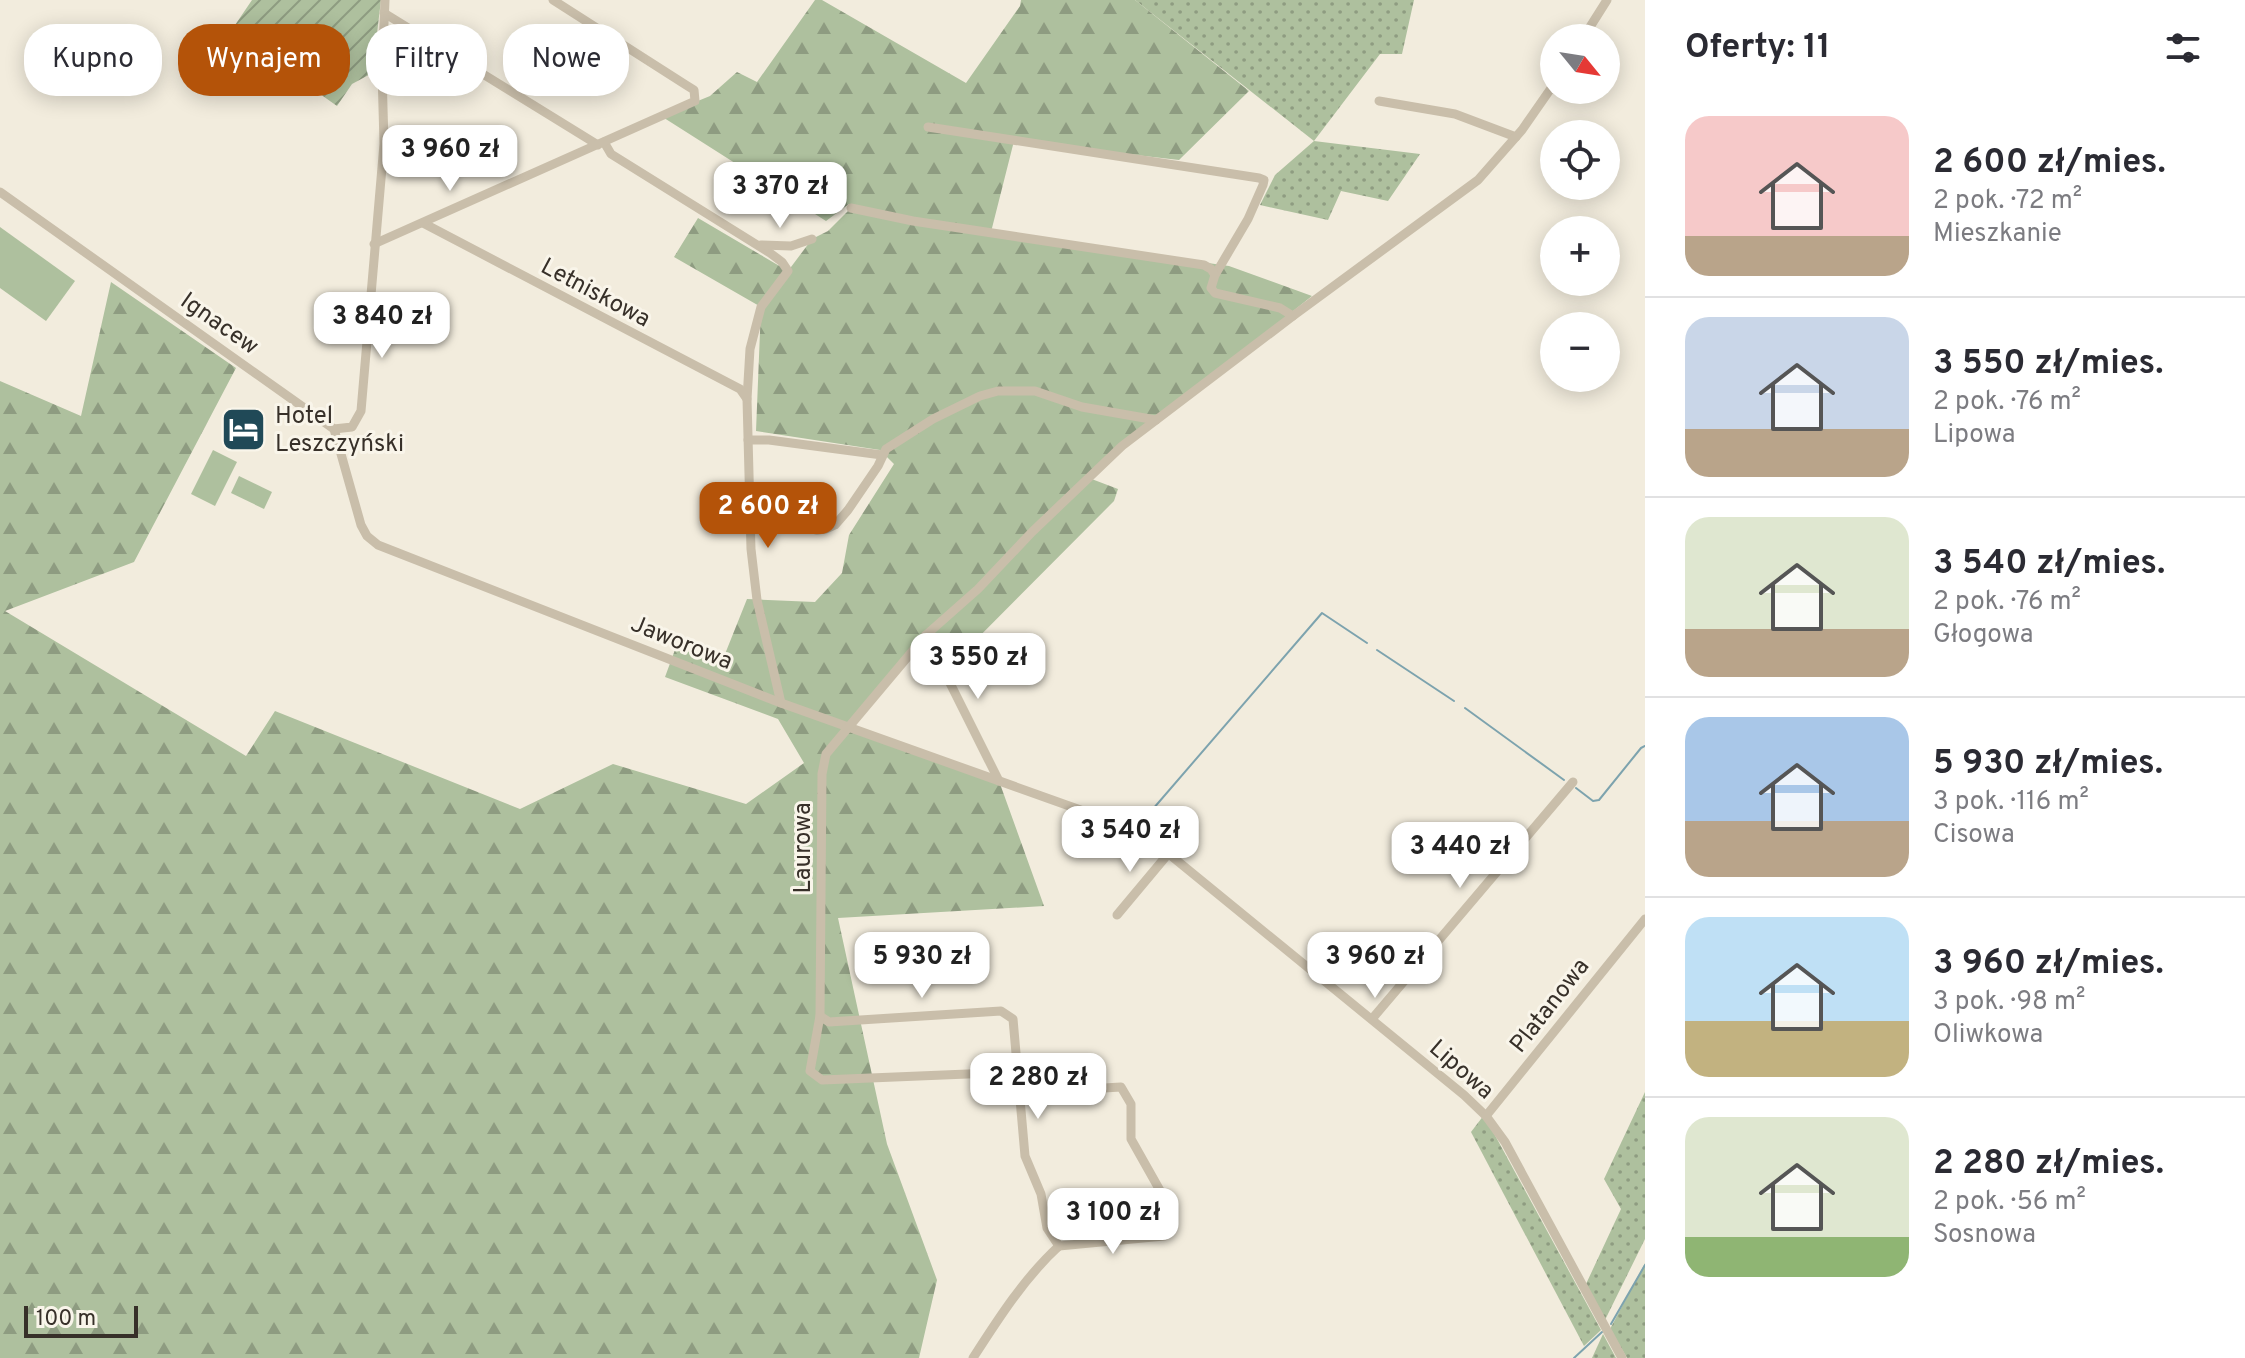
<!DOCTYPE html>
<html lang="pl">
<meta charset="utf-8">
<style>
:root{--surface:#fff;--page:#f7f7f7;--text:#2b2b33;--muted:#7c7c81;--line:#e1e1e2;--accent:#b45309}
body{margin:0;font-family:Overpass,sans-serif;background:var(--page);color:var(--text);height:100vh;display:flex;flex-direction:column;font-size:30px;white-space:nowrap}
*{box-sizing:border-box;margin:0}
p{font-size:26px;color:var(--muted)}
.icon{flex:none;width:44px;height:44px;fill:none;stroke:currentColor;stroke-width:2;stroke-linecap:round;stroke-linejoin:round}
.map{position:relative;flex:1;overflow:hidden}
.side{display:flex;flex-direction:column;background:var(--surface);width:600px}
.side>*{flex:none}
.banner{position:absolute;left:24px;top:24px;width:760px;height:72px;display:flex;gap:16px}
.needle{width:52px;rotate:120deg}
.buttons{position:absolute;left:1540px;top:24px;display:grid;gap:16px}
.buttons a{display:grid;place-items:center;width:80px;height:80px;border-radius:50%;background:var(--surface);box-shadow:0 4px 20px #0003;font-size:40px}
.scale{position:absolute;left:24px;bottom:20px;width:114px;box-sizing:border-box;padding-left:8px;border:4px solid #373029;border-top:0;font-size:22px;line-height:28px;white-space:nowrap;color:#373029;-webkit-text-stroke:6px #f9f5ea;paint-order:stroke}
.price{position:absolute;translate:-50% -68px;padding:0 18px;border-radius:16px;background:#fff;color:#222;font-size:26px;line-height:52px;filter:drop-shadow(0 2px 4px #0008)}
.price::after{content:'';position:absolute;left:50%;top:48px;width:24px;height:18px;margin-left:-12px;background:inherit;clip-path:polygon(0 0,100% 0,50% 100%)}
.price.active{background:var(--accent);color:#fff}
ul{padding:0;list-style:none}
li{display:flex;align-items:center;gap:24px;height:200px;padding:0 40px}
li+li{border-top:2px solid var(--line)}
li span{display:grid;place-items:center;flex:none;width:224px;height:160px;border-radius:24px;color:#555}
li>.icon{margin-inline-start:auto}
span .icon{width:96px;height:96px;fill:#fffc;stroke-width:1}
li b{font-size:34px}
h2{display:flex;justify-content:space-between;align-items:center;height:96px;padding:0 40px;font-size:34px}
.tag{padding:0 28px;border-radius:32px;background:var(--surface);box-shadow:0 4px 20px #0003;font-size:28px;line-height:72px}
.tag.active{background:var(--accent);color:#fff}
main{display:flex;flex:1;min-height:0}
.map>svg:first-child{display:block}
.grass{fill:url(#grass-dots)}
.forest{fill:url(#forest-firs)}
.garden{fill:url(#garden-furrows)}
.pitch{fill:#aec09e}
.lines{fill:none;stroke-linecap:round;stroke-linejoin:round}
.stream{stroke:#7da3ae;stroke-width:2}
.minor{stroke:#c9beaa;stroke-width:9}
.labels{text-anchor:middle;stroke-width:6;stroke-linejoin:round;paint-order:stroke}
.street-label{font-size:24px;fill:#373029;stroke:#f9f5ea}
.poi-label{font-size:24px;fill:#373029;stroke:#f9f5ea;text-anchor:start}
</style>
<main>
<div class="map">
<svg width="1645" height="1358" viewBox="0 0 1645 1358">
<defs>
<pattern id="grass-dots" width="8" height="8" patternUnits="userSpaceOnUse" patternTransform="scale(2)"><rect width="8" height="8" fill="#aec09e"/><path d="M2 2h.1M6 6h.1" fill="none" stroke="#8e9c81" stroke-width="1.8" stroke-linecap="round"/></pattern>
<pattern id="forest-firs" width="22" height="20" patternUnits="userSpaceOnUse" patternTransform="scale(2)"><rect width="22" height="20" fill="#aec09e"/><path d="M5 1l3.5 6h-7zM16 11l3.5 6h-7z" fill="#8e9c81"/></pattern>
<pattern id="garden-furrows" width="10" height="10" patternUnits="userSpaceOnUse" patternTransform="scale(2)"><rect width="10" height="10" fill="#aec09e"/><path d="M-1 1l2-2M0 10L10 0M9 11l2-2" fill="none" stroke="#8e9c81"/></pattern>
</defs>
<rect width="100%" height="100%" fill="#f2ecdd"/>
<g class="grass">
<polygon points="1135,0 1414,0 1402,54 1380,54 1314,141 1420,154 1388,201 1341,191 1328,220 1260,205 1275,175 1314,141"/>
<polygon points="1645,1092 1645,1239 1605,1320 1586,1284 1621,1209 1604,1179"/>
<polygon points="1484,1115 1601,1330 1584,1346 1471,1132"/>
<polygon points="1645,1263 1645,1358 1627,1358 1610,1329"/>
<polygon points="1603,1334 1616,1358 1592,1358"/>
</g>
<polygon class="forest" points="815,0 822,0 966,83 1020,6 1021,0 1135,0 1249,91 1179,160 1014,141 991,232 1229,266 1312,296 1156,420 1089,478 1118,489 1114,501 944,672 927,636 847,727 999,781 1044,906 838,918 887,1144 937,1280 919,1358 0,1358 0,381 81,416 111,282 236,368 134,562 5,611 246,756 275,711 520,809 613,764 746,804 804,763 778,719 665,677 676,647 721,664 747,599 815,602 842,573 849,535 894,464 880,450 756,431 761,307 674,257 698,218 788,271 812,239 828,231 851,208 891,216 849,204 826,221 661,116 710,96 737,72 757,82"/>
<polygon class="garden" points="252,0 381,0 375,50 377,52 376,71 352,84 337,106 231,31"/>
<g class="pitch">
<polygon points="0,227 75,281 46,321 0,288"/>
<polygon points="213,450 237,462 215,506 191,494"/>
<polygon points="239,476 272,492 264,509 231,493"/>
</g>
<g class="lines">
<g class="stream">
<polyline points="1377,650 1454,701"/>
<polyline points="1465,708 1564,780"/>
<polyline points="1576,788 1593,801 1599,800 1641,748 1645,746"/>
<polyline points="1140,824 1322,613 1367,643"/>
<polyline points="1611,1324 1645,1265"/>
<polyline points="1574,1358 1602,1332"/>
</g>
<g class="minor">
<polyline points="384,13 598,145"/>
<polyline points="1583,38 1607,0"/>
<polyline points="1379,101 1455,114 1516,137"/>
<polyline points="928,127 1259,178 1264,180 1263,185 1248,219 1215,275"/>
<polyline points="604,142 611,154 770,253 782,262 788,271 761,307 750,349 747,399 751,549 757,600 781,703"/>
<polyline points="0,192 334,429 361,525 367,536 378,545 781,703 1131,828 1153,841 1464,1095 1486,1116 1505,1142 1622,1358"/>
<polyline points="851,208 913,221 1204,265 1211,269 1215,275 1211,288 1215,293 1280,308 1293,316"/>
<polyline points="423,223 740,389 747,399"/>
<polyline points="374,244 695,101 694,90 686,85 553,0"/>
<polyline points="761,245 791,246 812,239"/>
<polyline points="334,429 352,427 361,411 384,144 382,71 385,0"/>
<polyline points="748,440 769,440 882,455"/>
<polyline points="750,525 779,523 817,530 826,529 835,525 848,510 878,466 886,449 933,419 980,396 998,391 1035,391 1082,407 1156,420"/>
<polyline points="926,635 999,781"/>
<polyline points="1117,915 1168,854"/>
<polyline points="820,1016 829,1022 1001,1011 1013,1019 1025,1156 1041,1194 1047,1228 1059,1246"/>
<polyline points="1372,1019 1573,782"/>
<polyline points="1016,1072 822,1080 810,1071 820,1016 822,774 826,754 926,635 978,589 1032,532 1122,446 1293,316 1478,180 1522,130 1554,84"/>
<polyline points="1019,1093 1121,1087 1131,1104 1131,1139 1162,1194 1164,1236 1059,1246"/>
<polyline points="1486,1116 1645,919"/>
<path d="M973,1358C998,1319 1025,1277 1059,1246"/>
</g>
</g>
<defs>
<symbol id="hotel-square" viewBox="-11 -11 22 22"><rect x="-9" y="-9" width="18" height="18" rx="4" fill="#204957" stroke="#f9f5ea"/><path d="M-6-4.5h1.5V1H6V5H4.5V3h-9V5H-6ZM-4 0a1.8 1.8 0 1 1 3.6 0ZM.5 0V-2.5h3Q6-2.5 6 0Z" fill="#fff"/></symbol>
</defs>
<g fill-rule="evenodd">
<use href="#hotel-square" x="218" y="404" width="51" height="51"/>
</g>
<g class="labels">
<g class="street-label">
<text transform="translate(596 292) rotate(28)" y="8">Letniskowa</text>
<text transform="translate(220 323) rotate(35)" y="8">Ignacew</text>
<text transform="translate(682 642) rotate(22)" y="8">Jaworowa</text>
<text transform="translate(802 848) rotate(-90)" y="8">Laurowa</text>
<text transform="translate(1549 1005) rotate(-52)" y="8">Platanowa</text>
<text transform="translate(1462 1069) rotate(41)" y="8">Lipowa</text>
</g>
<g class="poi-label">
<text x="275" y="423">Hotel<tspan x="275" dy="28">Leszczyński</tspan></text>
</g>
</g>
</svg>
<div class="buttons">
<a><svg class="needle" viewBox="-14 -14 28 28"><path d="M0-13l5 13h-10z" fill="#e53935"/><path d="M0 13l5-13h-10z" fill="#7c7c81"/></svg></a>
<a><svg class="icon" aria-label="locate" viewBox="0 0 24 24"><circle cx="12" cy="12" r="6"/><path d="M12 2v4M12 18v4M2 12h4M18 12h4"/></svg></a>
<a>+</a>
<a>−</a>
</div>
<div class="scale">100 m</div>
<b class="price" style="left:450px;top:193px">3 960 zł</b>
<b class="price" style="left:780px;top:230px">3 370 zł</b>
<b class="price" style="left:382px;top:360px">3 840 zł</b>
<b class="price active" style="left:768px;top:550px">2 600 zł</b>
<b class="price" style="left:978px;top:701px">3 550 zł</b>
<b class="price" style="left:1130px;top:874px">3 540 zł</b>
<b class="price" style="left:1460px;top:890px">3 440 zł</b>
<b class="price" style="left:922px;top:1000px">5 930 zł</b>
<b class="price" style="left:1375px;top:1000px">3 960 zł</b>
<b class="price" style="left:1038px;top:1121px">2 280 zł</b>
<b class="price" style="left:1113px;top:1256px">3 100 zł</b>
<div class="banner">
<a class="tag">Kupno</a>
<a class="tag active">Wynajem</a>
<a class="tag">Filtry</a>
<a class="tag">Nowe</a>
</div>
</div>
<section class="side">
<h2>Oferty: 11<svg class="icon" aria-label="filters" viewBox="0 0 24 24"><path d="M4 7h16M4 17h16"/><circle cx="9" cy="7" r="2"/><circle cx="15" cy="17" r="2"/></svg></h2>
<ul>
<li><span style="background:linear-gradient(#f6c9c9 75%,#b9a48a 0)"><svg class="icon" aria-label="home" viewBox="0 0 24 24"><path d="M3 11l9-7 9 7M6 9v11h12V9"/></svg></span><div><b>2 600 zł/mies.</b><p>2 pok. · 72 m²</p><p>Mieszkanie</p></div></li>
<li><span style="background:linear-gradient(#c9d6e8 70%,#b9a48a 0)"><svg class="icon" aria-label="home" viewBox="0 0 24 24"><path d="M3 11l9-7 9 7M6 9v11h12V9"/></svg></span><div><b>3 550 zł/mies.</b><p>2 pok. · 76 m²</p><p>Lipowa</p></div></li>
<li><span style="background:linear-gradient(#dfe7d0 70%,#b9a48a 0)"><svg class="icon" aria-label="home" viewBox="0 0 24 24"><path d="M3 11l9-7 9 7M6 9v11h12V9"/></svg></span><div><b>3 540 zł/mies.</b><p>2 pok. · 76 m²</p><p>Głogowa</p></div></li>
<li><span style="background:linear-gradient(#a9c7e8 65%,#b9a48a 0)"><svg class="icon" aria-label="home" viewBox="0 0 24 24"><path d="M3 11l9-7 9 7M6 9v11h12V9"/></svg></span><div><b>5 930 zł/mies.</b><p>3 pok. · 116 m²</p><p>Cisowa</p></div></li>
<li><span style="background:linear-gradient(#bfe0f5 65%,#c2b280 0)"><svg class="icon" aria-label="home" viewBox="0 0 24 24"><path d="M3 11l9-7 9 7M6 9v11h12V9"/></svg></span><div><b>3 960 zł/mies.</b><p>3 pok. · 98 m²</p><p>Oliwkowa</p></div></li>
<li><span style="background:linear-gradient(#dfe7d0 75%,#8fb573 0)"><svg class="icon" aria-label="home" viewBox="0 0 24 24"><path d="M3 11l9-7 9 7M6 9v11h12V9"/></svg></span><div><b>2 280 zł/mies.</b><p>2 pok. · 56 m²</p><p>Sosnowa</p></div></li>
</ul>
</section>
</main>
